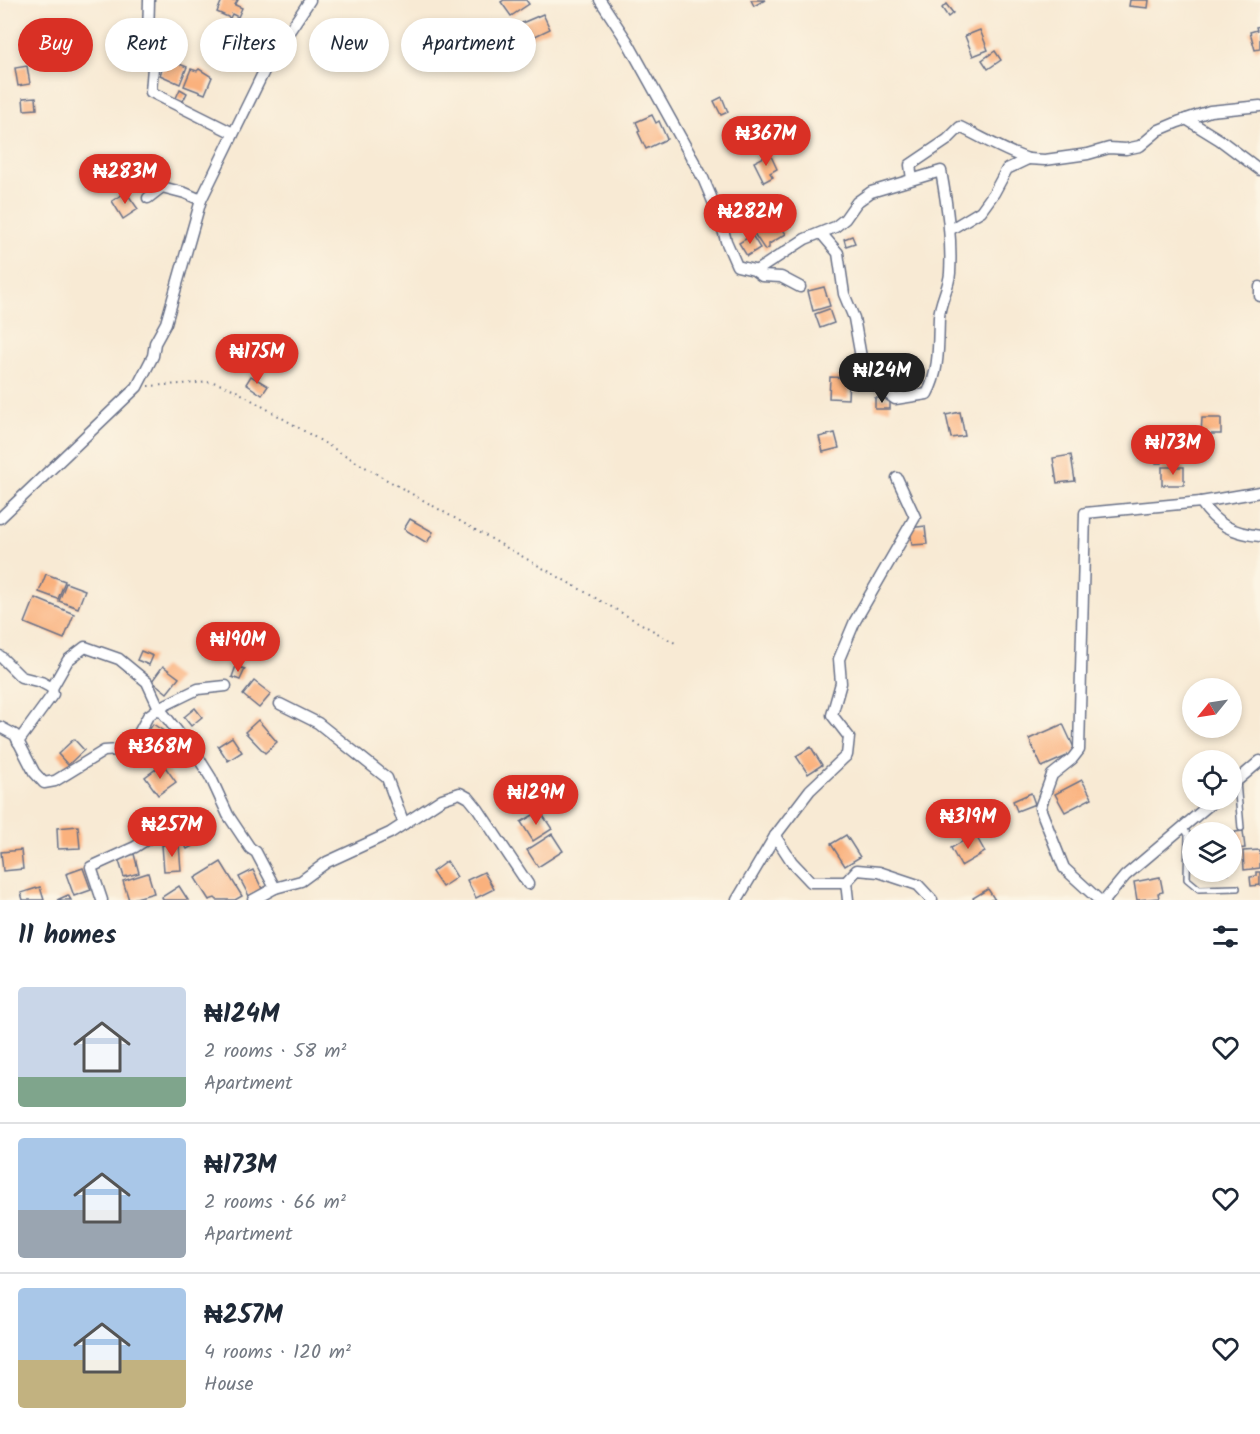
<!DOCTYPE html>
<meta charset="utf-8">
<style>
:root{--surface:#fff;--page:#f2f2f3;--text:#1f2937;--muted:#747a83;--line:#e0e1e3;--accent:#d93025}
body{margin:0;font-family:Kalam,sans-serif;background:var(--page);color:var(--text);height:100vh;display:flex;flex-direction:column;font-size:22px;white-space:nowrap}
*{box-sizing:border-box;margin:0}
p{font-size:20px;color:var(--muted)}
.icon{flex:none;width:33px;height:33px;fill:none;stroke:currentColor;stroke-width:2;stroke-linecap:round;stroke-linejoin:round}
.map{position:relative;height:900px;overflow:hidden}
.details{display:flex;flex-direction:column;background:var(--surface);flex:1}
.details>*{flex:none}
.top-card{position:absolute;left:18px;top:18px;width:600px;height:54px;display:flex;gap:12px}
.needle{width:39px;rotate:240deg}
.fabs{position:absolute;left:1182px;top:678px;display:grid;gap:12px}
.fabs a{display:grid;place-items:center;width:60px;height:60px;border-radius:50%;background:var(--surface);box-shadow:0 3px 9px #0003;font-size:30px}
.price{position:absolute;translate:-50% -51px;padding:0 14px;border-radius:21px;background:var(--accent);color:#fff;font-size:20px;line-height:39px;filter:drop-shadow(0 2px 3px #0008)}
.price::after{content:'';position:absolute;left:50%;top:36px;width:18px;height:14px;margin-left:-9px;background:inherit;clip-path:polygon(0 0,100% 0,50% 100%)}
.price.active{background:#222;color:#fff}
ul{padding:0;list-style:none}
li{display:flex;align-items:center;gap:18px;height:150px;padding:0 18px}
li+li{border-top:2px solid var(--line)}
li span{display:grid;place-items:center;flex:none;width:168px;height:120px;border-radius:6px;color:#555}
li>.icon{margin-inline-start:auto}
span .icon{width:72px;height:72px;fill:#fffc;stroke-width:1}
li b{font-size:26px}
h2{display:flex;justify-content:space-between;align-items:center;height:72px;padding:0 18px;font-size:26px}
.tag{padding:0 21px;border-radius:27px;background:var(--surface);box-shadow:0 3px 9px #0003;font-size:21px;line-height:54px}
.tag.active{background:var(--accent);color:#fff}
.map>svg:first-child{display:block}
.building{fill:#fab17d}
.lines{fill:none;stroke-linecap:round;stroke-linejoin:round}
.service-casing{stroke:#687087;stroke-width:8}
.minor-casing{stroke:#687087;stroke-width:13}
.path{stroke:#687087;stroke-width:2;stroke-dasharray:1.5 4.5;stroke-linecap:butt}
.service{stroke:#fff;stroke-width:5}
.minor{stroke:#fff;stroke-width:10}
</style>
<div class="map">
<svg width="1260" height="900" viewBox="0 0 1260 900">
<rect width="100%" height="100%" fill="#fcf5e5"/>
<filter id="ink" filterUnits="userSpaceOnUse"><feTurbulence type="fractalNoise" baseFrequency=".0167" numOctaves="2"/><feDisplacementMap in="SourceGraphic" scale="12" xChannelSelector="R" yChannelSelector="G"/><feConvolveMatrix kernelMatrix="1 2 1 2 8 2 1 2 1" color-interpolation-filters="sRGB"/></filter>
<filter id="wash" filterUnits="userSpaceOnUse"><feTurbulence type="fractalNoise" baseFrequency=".008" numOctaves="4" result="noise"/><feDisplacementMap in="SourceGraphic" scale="24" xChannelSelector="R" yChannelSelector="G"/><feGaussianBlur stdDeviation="1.35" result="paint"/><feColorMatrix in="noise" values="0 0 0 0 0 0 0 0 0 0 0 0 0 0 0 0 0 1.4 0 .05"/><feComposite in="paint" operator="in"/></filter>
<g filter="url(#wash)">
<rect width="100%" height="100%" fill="#f8ead4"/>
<g id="blocks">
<g class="building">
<polygon points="222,0 238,0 235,5 242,8 238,17 232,14 230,18 217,12"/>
<polygon points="504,0 526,0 529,4 511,16 501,2"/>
<polygon points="751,0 765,0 754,6"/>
<polygon points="1130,0 1149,0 1148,8 1129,6"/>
<polygon points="946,4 953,13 948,17 942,8"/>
<polygon points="543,14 550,29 529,39 522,23"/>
<polygon points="1260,26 1260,49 1255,50 1250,32 1257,30 1256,27"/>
<polygon points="980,30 988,50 973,56 965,36"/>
<polygon points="995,51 1001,60 988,69 982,60"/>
<polygon points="166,59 187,67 180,84 160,75"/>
<polygon points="27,66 30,84 18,86 15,68"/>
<polygon points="191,69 197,71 199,69 212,77 205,94 184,86"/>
<polygon points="180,89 187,93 183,101 176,98"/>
<polygon points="36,97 37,109 24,110 23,98"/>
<polygon points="722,97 728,112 721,115 714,101"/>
<polygon points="652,115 656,123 659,121 667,139 646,149 638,132 640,131 636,122"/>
<polygon points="770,154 777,169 770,173 773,177 764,182 754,162"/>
<polygon points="126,192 138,209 123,219 112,201"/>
<polygon points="773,214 786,234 769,244 769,248 765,250 753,232 768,223 766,219"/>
<polygon points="752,235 760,248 747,256 739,243"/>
<polygon points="852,236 855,243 846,246 844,239"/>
<polygon points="824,287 830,306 813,311 808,291"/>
<polygon points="829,309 834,323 820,328 815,314"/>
<polygon points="251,376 268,386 262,395 246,384"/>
<polygon points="830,377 849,378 848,399 829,398"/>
<rect x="875" y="398" width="15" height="11"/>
<polygon points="960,412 965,436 951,438 946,415"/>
<polygon points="1202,418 1221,418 1221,434 1201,434"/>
<polygon points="835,433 839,448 823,452 819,437"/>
<polygon points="1160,440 1162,463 1156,463 1154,441"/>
<polygon points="1071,455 1075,481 1057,483 1053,458"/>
<rect x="1162" y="467" width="22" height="18"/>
<polygon points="410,519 433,532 427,543 404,529"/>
<polygon points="925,526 927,544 912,545 910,528"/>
<polygon points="46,574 65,581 58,599 39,592"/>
<polygon points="66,583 85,590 78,608 59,601"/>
<polygon points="35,598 74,614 64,639 25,623"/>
<polygon points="141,651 153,656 149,665 137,660"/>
<polygon points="163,666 179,678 167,693 152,681"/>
<polygon points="236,666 245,669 240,680 232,677"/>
<polygon points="254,681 271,694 259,708 243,695"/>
<polygon points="195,708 202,717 191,726 184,717"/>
<polygon points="258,720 277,742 265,753 245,732"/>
<polygon points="153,724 165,732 154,749 142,741"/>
<polygon points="1063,724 1076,752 1042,767 1029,739"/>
<polygon points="232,737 242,752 228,761 218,746"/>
<polygon points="74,739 84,750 68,765 58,754"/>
<polygon points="811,747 822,765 808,774 796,756"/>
<polygon points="163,764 176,782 158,795 145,777"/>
<polygon points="1082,780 1092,798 1065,812 1055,794"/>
<polygon points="1031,793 1035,804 1017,811 1013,801"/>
<polygon points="540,811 552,829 533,841 521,822"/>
<polygon points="206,823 216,834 209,840 199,829"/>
<polygon points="78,826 80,848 58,849 57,828"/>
<polygon points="191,826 200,842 187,849 178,834"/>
<polygon points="1243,831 1245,848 1237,849 1235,832"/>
<polygon points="552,834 563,851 538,867 527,850"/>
<polygon points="975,834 985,852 961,866 951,848"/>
<polygon points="846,835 860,857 845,866 831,844"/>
<polygon points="179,844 181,870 164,871 162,845"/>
<polygon points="21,850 23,869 3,871 1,852"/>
<polygon points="1260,850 1260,868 1244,870 1243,851"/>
<polygon points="134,854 139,873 124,877 118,858"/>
<polygon points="447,861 457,877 442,887 432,872"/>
<polygon points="221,862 242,896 235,900 217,900 215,898 209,900 195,878"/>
<polygon points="83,868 91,890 74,896 66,874"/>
<polygon points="253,870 262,889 249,896 239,877"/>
<polygon points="484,872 494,889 476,898 467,880"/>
<polygon points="1214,872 1229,872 1229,874 1214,875"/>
<polygon points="1256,872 1260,872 1260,885 1251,886 1250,877 1256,876"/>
<polygon points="148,873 154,893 129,900 123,881"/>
<polygon points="1160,877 1163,892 1158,893 1159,898 1137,900 1134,882"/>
<polygon points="179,886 188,900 163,900 162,897"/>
<polygon points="40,887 44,900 23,900 21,893"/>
<polygon points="988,889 995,900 974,900 973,898"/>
<polygon points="68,895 71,900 57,900"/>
</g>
</g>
</g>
<g filter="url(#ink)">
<use href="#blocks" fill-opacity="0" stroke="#687087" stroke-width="1.5"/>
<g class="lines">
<defs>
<g id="service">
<polyline points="1237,782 1241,828"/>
<polyline points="1184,828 1188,835 1187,879 1199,889 1237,888"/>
</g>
<g id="minor">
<polyline points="149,0 148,37 154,55 151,92 233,133"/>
<polyline points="600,0 627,41 703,178 720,218 726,241 737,266 754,270 762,276 781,277 800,287"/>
<polyline points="1186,119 1220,140 1260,170"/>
<polyline points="1028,159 1045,160 1088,154 1109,148 1126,149 1140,146 1159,130 1178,122 1210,111 1260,106"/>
<path d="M912,179L910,165L947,140L960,127C983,138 1004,151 1028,159L1007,169L994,193L981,211L951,229"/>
<polyline points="148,198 162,187 185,193 201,200"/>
<path d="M756,271L805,239L835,227L845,219L857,202L871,192L941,171C947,205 952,238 950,273C949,288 940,301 939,317C938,344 940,370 927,394L895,399L874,384L862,363L854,318L844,294L838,253L821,233"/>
<polyline points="1260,287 1260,296"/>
<path d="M1201,502C1216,525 1233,533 1260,536"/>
<polyline points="0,518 137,387 153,356 155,343 166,323 201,200 267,65 310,0"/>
<polyline points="0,656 21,677 41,682 52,688 53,694 18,742"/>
<polyline points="52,688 68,660 85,647 119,659 147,682 159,708 198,689 226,686"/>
<polyline points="280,704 318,723 387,778 404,824"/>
<polyline points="0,727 15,735 34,772 44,783 55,781 104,751 118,750 132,746 148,716 159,708 185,741 189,753 196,754 211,778 228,815 250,848 256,852 275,888 253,900"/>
<polyline points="1232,785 1260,761"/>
<polyline points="775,836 792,862 811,882 846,882"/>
<polyline points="275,888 301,881 327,862 390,833 442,799 460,793 469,798 478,809 528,884"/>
<polyline points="102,900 91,867 135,847 160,831"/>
<polyline points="737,900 775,836 810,790 847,755 849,737 832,715 841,683 839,659 855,621 915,517 897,478"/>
<polyline points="848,900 846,882 857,870 879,872 918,885 932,900"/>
<polyline points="1099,900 1064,868 1040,808 1052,775 1072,759 1079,750 1085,513 1201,502 1260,492"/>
<polyline points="1105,900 1125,876 1215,800"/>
</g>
</defs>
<use href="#service" class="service-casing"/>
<use href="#minor" class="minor-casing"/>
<polyline class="path" points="148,386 213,382 233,389 382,477 675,643"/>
<use href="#service" class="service"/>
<use href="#minor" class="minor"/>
</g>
</g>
</svg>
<div class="fabs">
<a><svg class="needle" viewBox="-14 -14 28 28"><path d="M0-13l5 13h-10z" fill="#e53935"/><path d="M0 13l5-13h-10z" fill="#747a83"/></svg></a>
<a><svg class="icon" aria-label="locate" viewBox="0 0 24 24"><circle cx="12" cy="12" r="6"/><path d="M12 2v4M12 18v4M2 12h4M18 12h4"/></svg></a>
<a><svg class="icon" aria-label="layers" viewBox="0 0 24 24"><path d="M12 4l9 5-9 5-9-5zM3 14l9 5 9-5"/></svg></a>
</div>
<b class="price" style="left:766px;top:167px">₦367M</b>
<b class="price" style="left:125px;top:205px">₦283M</b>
<b class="price" style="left:750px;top:245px">₦282M</b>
<b class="price" style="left:257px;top:385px">₦175M</b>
<b class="price active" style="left:882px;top:404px">₦124M</b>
<b class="price" style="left:1173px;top:476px">₦173M</b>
<b class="price" style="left:238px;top:673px">₦190M</b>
<b class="price" style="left:160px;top:780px">₦368M</b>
<b class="price" style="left:536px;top:826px">₦129M</b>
<b class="price" style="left:968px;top:850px">₦319M</b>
<b class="price" style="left:172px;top:858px">₦257M</b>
<div class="top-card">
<a class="tag active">Buy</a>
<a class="tag">Rent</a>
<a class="tag">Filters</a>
<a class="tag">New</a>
<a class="tag">Apartment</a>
</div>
</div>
<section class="details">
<h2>11 homes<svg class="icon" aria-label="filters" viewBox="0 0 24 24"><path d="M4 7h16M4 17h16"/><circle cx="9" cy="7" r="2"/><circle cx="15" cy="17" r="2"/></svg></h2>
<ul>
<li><span style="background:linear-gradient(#c9d6e8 75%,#7fa58c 0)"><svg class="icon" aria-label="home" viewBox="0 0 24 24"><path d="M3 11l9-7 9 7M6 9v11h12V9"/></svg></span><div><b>₦124M</b><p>2 rooms · 58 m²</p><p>Apartment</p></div><svg class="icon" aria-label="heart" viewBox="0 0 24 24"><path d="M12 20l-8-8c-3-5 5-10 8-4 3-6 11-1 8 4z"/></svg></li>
<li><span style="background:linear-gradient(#a9c7e8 60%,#9aa5b1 0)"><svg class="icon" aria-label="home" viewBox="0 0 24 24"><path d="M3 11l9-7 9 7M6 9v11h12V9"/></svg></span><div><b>₦173M</b><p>2 rooms · 66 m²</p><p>Apartment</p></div><svg class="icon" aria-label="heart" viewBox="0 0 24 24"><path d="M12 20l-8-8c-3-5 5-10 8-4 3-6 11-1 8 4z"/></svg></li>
<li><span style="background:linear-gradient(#a9c7e8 60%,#c2b280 0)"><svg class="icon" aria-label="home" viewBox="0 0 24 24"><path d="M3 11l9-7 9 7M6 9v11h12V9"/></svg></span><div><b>₦257M</b><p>4 rooms · 120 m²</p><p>House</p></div><svg class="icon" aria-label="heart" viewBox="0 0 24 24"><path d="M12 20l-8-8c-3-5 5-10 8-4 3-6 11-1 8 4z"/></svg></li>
</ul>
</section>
